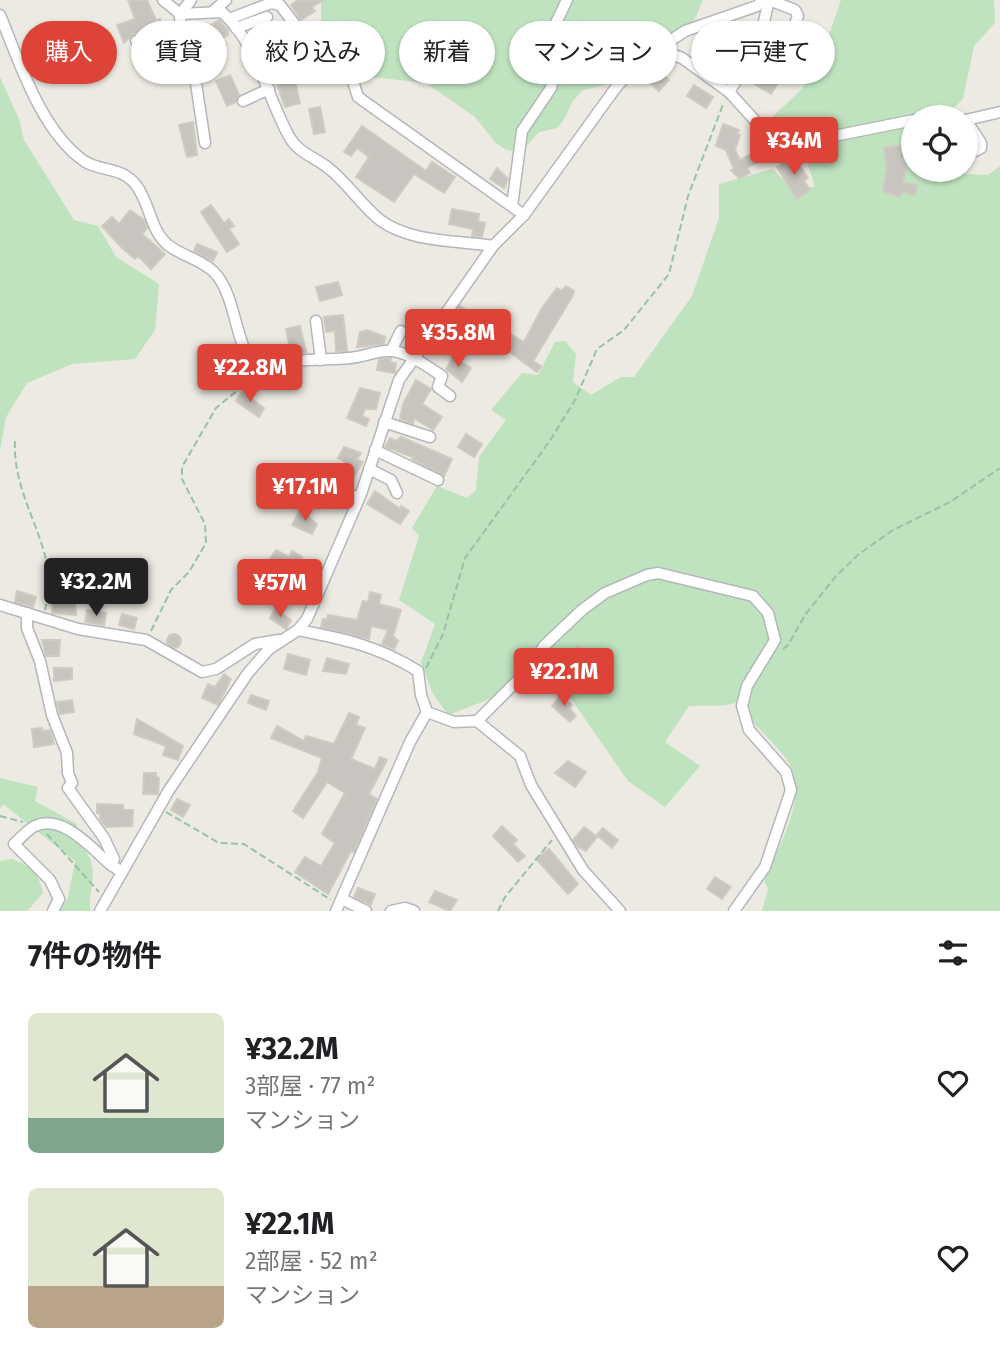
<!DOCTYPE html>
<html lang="ja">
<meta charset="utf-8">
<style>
:root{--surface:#fff;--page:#f6f6f6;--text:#202124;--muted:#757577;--accent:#dd4336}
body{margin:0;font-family:"Fira Sans","Noto Sans JP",sans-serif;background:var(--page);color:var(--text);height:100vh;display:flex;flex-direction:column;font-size:26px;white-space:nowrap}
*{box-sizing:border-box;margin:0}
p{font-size:23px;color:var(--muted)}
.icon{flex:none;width:38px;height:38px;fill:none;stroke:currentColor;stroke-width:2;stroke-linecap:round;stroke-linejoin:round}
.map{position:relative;height:911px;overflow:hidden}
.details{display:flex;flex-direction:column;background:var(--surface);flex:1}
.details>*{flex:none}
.hud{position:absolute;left:21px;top:21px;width:959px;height:63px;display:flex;gap:14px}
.controls{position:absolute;left:901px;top:105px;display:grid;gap:14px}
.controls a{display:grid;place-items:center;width:77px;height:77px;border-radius:50%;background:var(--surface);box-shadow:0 2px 5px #0004;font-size:35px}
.price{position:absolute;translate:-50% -60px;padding:0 16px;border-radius:7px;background:var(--accent);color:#fff;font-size:23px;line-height:46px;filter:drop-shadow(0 2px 4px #0008)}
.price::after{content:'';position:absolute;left:50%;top:42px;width:21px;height:16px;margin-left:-10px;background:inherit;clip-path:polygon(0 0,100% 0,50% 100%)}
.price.selected{background:#222;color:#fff}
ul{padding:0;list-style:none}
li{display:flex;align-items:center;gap:21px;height:175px;padding:0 28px}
li span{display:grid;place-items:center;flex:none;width:196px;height:140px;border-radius:10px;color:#555}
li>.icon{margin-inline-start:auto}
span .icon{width:84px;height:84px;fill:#fffc;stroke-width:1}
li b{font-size:30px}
h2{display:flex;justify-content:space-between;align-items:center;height:84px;padding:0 28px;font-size:30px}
.pill{padding:0 24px;border-radius:32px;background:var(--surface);box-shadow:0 2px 5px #0004;font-size:24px;line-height:63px}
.pill.selected{background:var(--accent);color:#fff}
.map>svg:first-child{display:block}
.green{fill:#bfe2bf}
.building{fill:#c8c4bf;stroke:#d0cbc1;stroke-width:2}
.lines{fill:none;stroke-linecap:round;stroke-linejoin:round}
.minor-casing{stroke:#b4b7bb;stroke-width:13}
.path{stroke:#99c2a5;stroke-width:2;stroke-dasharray:7 3.5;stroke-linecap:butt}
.minor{stroke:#fff;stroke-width:10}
</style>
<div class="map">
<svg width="1000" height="911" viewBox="0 0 1000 911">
<rect width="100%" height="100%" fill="#eceae2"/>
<g class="green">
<polygon points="321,0 703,0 694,21 650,48 611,83 583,90 573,101 563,121 557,128 539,132 521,152 506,150 495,142 475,117 426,83 371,77 321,39"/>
<path d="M841,0H994L995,23L974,46L963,99L945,117H914V170H947L948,173L988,175L1000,166V911H762L768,889L764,880C778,847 809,798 789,763C779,747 749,720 735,703C720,708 705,704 689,706L665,742L700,766L665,807L628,781L558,680L535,661L521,687L448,715L433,694L421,663L435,624L399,600L419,536L412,528L437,486L467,498L476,490L479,457L506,420L491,410L522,373L538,375L555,342L565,341L576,354L573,382L591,395L621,377H634L692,296L719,218V184L773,169L790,187H815L800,140L778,141L765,127L768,121L802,89L821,58Z"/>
<polygon points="0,77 19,119 24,140 74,220 98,226 116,257 159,284 155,330 135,359 72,364 27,383 6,417 0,450"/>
<path d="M0,778L38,787L35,801L77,824L76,842C103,862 89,883 90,911H60L68,898L75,861L3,804L0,809Z"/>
<path d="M12,859C30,865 39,874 43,893L27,911H0V861Z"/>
</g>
<g class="building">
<polygon points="128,0 147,0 156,20 160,19 163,32 170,30 172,37 152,43 148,29 133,34 124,43 117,25 135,19"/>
<polygon points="298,0 323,0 312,7 315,11 301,20 291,5"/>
<polygon points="219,20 228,30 228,35 222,38 226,45 219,49 206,28"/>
<polygon points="264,26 270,45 278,42 281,52 298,42 303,50 306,60 292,68 300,103 285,107 266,52 261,54 249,33"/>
<polygon points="742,26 751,30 733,56 737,59 731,69 726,65 718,75 693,57 697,50 714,61 727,34 736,40"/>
<polygon points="776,30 791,36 792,32 818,32 815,51 789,47 773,39"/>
<polygon points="784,54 799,63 792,75 786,71 771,94 746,79 756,64 768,72"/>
<polygon points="654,66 669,80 659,91 644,78"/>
<polygon points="230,75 239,95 236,102 227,106 216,81"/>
<polygon points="694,85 713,97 706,108 687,96"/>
<polygon points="320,107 325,132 314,134 309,109"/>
<polygon points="193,122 197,155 187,157 179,125"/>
<polygon points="723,124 739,130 737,134 740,135 735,150 740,160 759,150 763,159 747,168 750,173 739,178 731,170 734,169 726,150 716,146"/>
<polygon points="362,126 426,171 432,162 455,177 444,193 414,174 394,202 356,177 369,157 357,148 351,156 344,152"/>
<polygon points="902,145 906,169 903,183 917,185 915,195 902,192 899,197 883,191 887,168 884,148"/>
<polygon points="793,156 808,178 804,181 810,190 797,199 777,167"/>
<polygon points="497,168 508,179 504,188 490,179"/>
<polygon points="211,205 224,223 229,219 234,226 229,229 239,244 227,252 201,212"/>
<polygon points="452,209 479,214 478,221 485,223 482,237 472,236 473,229 449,224"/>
<polygon points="130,210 144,220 147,228 142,234 165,254 151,269 138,256 135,259 122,248 102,226 112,217 119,224"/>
<polygon points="197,244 217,252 213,261 194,251"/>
<polygon points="338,282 342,295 320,301 316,287"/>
<polygon points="566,286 574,291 572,297 533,361 541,366 537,372 455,313 460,306 470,313 471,311 524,342 542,308 557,288 562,291"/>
<polygon points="343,315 347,351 336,351 335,331 326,332 324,317"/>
<polygon points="300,326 306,352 291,354 286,329"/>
<polygon points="367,330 385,337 384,344 357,347 360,332"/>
<polygon points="453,357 471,368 462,382 446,369"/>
<polygon points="391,358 390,362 396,363 395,373 377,370 379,359"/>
<polygon points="416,380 431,389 422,404 442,417 433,430 414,418 413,424 400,419 403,404"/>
<polygon points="360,388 380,393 376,409 365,409 362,416 369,419 366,426 347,418"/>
<polygon points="242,392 264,408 259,417 236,401"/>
<polygon points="466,434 482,444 474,457 458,447"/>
<polygon points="401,437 452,459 444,476 412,459 413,457 385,447 390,438 396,441"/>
<polygon points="344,447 361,453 357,459 363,462 348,486 338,481 347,463 338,458"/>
<polygon points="375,491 400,509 401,506 409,511 400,524 367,504"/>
<polygon points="300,510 317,524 312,534 292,525"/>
<polygon points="276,550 289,557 292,551 302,557 292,568 285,568 270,559"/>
<polygon points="17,591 36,597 33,607 15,602"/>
<polygon points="370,592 381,595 379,604 401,610 393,636 398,641 394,649 382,644 388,630 371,626 369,639 321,627 323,619 327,620 328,615 357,620 363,601 368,602"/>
<polygon points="57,598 75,600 76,615 52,613 53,601"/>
<polygon points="275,609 291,620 286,629 270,618"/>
<polygon points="87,610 106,613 104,625 85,622"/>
<polygon points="122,614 137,618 134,629 119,625"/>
<circle cx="174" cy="641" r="7"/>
<polygon points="42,640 60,640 59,656 46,656"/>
<polygon points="578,646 588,655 559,681 544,666 552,658 559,665"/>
<polygon points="288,654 310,660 306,675 284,669"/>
<polygon points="327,658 349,664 346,674 323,671"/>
<polygon points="54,668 72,668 72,679 54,681"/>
<polygon points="224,674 231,679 218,705 202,698 208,684 215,687"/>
<polygon points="251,695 269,701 266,710 248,703"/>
<polygon points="561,695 572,705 569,708 576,716 570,722 552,706"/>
<polygon points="72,700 74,712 60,714 57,702"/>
<polygon points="349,713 359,717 356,725 365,728 351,759 375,769 380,757 387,760 369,794 377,799 354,852 351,851 328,894 295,872 305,857 321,866 335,843 322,834 345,793 327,782 303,818 293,811 318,772 322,758 271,738 277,726 304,741 306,736 334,744"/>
<polygon points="137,719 183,746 178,760 163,755 166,746 134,734"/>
<polygon points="42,728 43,731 50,730 54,744 34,747 32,729"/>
<polygon points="568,761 586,772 575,787 555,773"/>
<polygon points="144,773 156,773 156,777 159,778 158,794 143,794"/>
<polygon points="177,799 190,805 183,817 171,810"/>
<polygon points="97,804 123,805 123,810 133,810 132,826 106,827 100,819 100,813 97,813"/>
<polygon points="502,826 517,840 513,844 525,856 518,862 493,836"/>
<polygon points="584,827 597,837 586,851 577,846 573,840"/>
<polygon points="603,828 618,840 612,848 597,835"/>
<polygon points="549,849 578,884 568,894 536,859"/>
<polygon points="715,877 731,887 722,899 707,889"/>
<polygon points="358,888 375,894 371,905 354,897"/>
<polygon points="435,891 457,900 450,911 429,902"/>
</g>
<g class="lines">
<defs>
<g id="minor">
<path d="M163,0L180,14L222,12C258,44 267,98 290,138C299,153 314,157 327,167C347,182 361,205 380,220C411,243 457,240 493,246"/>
<polyline points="191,0 180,14 181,42 194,70 205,143"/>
<polyline points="769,0 795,10 798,16 795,24"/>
<polyline points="212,12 226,0"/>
<path d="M0,15C19,61 41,131 84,161C101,172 121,166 136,185C150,203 150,230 168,245C182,256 202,260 214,272C238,297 233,346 259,373C283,356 322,361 350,358C364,357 380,349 393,351C412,354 426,366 442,376L438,387L450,396"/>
<polyline points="229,19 271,3 280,5 296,26 339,62 351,75 358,97 524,215"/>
<polyline points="236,28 267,17"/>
<polyline points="136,41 147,52 181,42"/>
<polyline points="656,49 682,58 729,92 779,147 914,120"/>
<polyline points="729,92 758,47 769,0"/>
<polyline points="243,101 269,89"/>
<polyline points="966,120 981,143 981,148 975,151"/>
<polyline points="966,120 1000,112"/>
<polyline points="512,206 522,131 551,88 559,50 555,25 567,0"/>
<polyline points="316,321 321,360"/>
<polyline points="391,351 401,331"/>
<polyline points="384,422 430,437"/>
<polyline points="375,450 438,480"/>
<polyline points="369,469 391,480 397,493"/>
<polyline points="335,488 359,498"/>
<polyline points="0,605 78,629 146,640 202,672 216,669 255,644 279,640"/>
<polyline points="27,613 27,628 40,661 52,715 67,753 68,773 72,783 68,788 104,838 114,859 111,865 122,872"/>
<path d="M298,630C344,639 378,646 418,671L421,695L427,712L454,722L477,721L520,756L531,785L583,870L620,911"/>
<polyline points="477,721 528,670 544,646 582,610 605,593 647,575 658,573 753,596 768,613 775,640 747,686 742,706 749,730 786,772 791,790 765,867 734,911"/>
<polyline points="342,899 366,911"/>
<path d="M53,911L59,899L50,880L14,844C21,838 28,829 35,826C63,813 93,850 111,865"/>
<polyline points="100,911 169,790 248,673 269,649 298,630 307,619 361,494 399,380 493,246 524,215 617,86 644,58 685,31 757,6 763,0"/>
<polyline points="336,911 410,742 427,712"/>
<polyline points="391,911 405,908 414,911"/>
</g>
</defs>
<use href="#minor" class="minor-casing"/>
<g class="path">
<path d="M15,441C12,493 49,538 49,583C49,592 47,601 45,610"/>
<polyline points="151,631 171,590 189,572 206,543 205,524 182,479 182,467 216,408 250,380"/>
<polyline points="783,649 788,645 805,615 836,576 859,554 893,530 950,502 1000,468"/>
<polyline points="426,668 443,634 465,558 549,442 575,400 597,349 624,330 669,274 688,196 724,102"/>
<polyline points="166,812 219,843 244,844 331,900"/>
<polyline points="0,816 23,822"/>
<polyline points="47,834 99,892"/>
<polyline points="498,911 505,897 552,840"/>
</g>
<use href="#minor" class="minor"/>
</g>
</svg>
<div class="controls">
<a><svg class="icon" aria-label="locate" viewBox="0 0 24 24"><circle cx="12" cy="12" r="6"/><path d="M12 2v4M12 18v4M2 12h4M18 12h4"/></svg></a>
</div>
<b class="price" style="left:794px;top:177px">¥34M</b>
<b class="price" style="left:458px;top:369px">¥35.8M</b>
<b class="price" style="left:250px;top:404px">¥22.8M</b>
<b class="price" style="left:305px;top:523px">¥17.1M</b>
<b class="price selected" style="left:96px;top:618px">¥32.2M</b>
<b class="price" style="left:280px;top:619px">¥57M</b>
<b class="price" style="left:564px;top:708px">¥22.1M</b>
<div class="hud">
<a class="pill selected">購入</a>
<a class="pill">賃貸</a>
<a class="pill">絞り込み</a>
<a class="pill">新着</a>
<a class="pill">マンション</a>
<a class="pill">一戸建て</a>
</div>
</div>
<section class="details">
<h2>7件の物件<svg class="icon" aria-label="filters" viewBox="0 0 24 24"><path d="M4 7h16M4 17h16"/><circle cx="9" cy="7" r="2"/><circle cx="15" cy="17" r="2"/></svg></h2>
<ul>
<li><span style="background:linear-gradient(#dfe7d0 75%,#7fa58c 0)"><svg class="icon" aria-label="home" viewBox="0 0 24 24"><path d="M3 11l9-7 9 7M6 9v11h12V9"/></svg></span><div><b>¥32.2M</b><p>3部屋 · 77 m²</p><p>マンション</p></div><svg class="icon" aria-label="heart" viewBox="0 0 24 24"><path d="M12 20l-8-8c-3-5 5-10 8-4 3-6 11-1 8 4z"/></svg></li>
<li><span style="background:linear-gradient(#dfe7d0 70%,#b9a48a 0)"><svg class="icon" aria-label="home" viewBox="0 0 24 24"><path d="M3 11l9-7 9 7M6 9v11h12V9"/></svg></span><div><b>¥22.1M</b><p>2部屋 · 52 m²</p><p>マンション</p></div><svg class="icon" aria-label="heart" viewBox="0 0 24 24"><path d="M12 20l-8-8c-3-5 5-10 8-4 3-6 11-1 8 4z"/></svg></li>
</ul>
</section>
